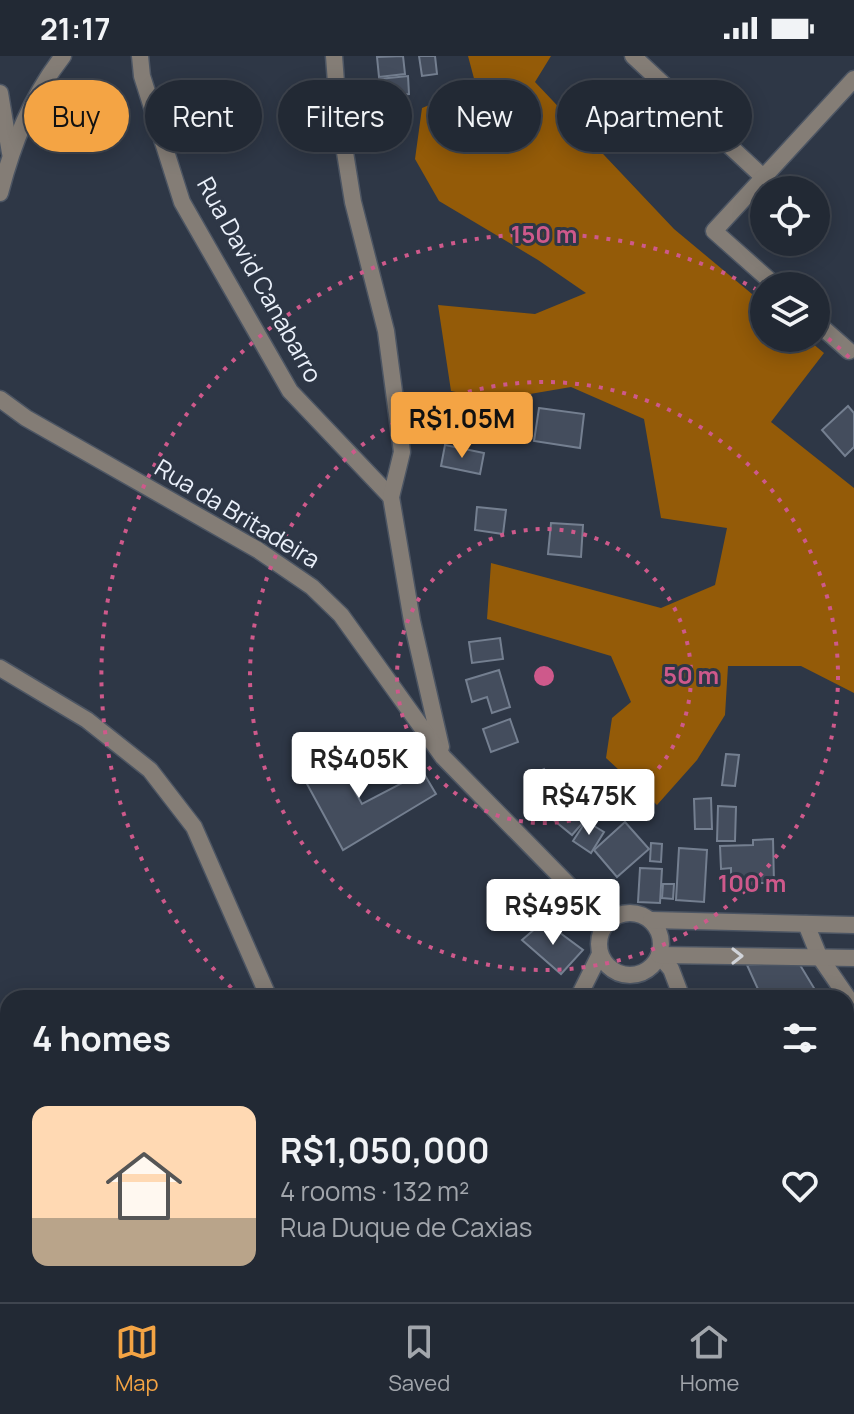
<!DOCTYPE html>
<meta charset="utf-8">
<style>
:root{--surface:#222934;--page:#2e3540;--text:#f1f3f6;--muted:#a2a6ac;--line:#3f454f;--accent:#f4a444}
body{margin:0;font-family:Manrope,sans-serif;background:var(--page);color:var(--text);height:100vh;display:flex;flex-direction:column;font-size:30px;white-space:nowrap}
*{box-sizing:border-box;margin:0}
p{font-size:26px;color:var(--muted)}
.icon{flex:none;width:44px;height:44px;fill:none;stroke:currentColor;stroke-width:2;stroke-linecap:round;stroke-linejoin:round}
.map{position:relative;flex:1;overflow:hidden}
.sheet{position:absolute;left:0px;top:934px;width:854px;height:312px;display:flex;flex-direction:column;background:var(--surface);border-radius:24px 24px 0 0;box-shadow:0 4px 20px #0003,0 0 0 2px var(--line)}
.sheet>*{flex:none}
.top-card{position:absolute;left:24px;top:24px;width:806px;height:72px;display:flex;gap:16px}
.buttons{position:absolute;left:750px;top:120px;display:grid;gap:16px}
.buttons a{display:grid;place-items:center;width:80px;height:80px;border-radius:50%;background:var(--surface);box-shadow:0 4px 20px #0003,0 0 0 2px var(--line);font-size:40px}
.price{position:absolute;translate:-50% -68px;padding:0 18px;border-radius:8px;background:#fff;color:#222;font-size:26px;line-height:52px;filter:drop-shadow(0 2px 4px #0008)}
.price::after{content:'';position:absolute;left:50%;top:48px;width:24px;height:18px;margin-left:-12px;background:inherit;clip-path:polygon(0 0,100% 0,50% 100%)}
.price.current{background:var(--accent);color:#111}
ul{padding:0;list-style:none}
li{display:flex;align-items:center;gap:24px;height:200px;padding:0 32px}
li span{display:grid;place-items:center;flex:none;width:224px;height:160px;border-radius:16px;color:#555}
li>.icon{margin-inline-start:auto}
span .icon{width:96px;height:96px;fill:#fffc;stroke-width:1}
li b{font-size:34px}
h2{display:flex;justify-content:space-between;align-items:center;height:96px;padding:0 32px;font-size:34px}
.pill{padding:0 28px;border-radius:36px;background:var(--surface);box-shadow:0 4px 20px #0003,0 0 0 2px var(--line);font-size:28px;line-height:72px}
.pill.current{background:var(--accent);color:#111}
.status{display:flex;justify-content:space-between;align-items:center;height:56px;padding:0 40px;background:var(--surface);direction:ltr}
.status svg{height:22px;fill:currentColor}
.tabs{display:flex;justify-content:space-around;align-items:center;height:112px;border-top:2px solid var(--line);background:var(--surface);font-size:22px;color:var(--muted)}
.tabs a{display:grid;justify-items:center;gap:4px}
.tabs .current{color:var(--accent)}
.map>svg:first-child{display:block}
.forest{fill:#945b08}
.building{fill:#444d5d;stroke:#747f90;stroke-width:2}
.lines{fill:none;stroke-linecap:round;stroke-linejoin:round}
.minor-casing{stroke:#4c5563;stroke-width:19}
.tertiary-casing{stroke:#4c5563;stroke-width:19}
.minor{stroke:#847d76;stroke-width:16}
.tertiary{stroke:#847d76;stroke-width:16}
.oneway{stroke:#d0d3d9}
.ring{fill:none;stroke:#ce598b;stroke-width:4;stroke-dasharray:4 8}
.labels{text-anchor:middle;stroke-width:6;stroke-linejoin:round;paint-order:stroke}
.street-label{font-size:24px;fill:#eaf0fa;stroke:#2e3746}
.centre{fill:#ce598b;stroke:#2e3746;stroke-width:4}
.ring-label{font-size:24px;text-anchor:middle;font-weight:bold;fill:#ce598b;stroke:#2e3746;stroke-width:6;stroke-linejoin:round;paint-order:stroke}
</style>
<div class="status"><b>21:17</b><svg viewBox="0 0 49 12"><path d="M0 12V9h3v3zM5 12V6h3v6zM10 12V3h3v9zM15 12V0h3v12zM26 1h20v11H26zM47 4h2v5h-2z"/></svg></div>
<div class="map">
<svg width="854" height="1246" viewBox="0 0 854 1246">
<rect width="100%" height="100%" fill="#2e3746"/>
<polygon class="forest" points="468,0 551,0 535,26 674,173 764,248 764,282 806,282 824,297 771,366 854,432 854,637 801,610 728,610 725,659 697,704 657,749 606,702 612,662 631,646 611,600 487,563 491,507 661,552 715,529 727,472 661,462 644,363 571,331 494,344 451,335 438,249 535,258 586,237 538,204 439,145 415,103 422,52 476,30"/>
<g class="building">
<polygon points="403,0 405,18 379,21 377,1"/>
<polygon points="419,0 435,0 437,18 422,20"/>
<polygon points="408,20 409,38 381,41 379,23"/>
<polygon points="848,350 854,357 854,391 845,400 822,374"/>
<polygon points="539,352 584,358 580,392 534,385"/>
<polygon points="445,389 484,397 480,418 441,410"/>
<polygon points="477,451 506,454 503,478 475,474"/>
<polygon points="551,467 583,469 581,501 548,498"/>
<polygon points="500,582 503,603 472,607 469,586"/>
<polygon points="499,614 510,651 492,657 487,641 472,646 466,624"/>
<polygon points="510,663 518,686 491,696 483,673"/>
<polygon points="330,691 362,748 423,716 436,738 343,794 300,715"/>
<polygon points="726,698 739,699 735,730 722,729"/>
<polygon points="544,713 553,732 541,737 532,719"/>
<polygon points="711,742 712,773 695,773 694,743"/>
<polygon points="564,744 586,763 572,779 550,761"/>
<polygon points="718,750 736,751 735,785 717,785"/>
<polygon points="586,765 604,776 591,797 573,785"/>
<polygon points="625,766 649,793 617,821 594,794"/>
<polygon points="773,783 774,827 759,827 759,823 731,823 731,812 721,813 720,790 753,789 753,784"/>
<polygon points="651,787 662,788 661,806 650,805"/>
<polygon points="679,792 707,794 704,846 676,844"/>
<polygon points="640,812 662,813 660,847 638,846"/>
<polygon points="663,828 674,828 673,843 662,842"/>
<polygon points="544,865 583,894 561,918 522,884"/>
<polygon points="747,909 800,909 820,942 762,942"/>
</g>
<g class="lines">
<defs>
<g id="minor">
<polyline points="140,0 142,20 182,146 290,335 391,441"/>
<polyline points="334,0 338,53 353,146 386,275 402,396 391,441 412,565 441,691"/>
<polyline points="633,0 763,121"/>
<polyline points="0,37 10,97"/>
<path d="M0,137C13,87 31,41 63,0"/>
<polyline points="776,230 714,175 854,23"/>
<polyline points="816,266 849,295"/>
<polyline points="0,343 26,362 258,494 312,531 341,559 443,701 606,867"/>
<polyline points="806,868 819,900 854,951"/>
<polyline points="659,899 671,913 682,942"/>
<polyline points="732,1238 733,1246"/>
<polyline points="338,1246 343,1238"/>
</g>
<g id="tertiary">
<polyline points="0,612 87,664 150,714 194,771 269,942"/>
<circle cx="630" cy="888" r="31"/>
<polyline points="651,864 854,869"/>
<polyline points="659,899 854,902"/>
<polyline points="578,942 600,898"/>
</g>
</defs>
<use href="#minor" class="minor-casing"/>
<use href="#tertiary" class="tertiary-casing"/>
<use href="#minor" class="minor"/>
<use href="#tertiary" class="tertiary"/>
</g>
<defs><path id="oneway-chevron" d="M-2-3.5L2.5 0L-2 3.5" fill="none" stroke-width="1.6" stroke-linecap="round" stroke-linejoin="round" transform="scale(2)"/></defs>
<use class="oneway" href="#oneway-chevron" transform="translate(737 900)"/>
<g class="ring">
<circle cx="544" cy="620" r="147"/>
<circle cx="544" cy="620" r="294"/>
<path d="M240 940A441 441 0 0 1 761 236M819 275A441 441 0 0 1 853 305"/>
</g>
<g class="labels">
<g class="street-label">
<text transform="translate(259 224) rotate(61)" y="8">Rua David Canabarro</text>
<text transform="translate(237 458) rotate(31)" y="8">Rua da Britadeira</text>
</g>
</g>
<circle cx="544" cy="620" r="12" class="centre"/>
<g class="ring-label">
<text x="544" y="187">150 m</text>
<text x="691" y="628">50 m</text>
<text x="752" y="836">100 m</text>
</g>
</svg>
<div class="buttons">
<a><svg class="icon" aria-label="locate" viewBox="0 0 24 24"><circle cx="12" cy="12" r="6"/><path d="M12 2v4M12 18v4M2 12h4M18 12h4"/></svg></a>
<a><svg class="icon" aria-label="layers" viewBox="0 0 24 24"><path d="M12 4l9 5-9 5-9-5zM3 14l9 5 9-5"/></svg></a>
</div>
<b class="price current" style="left:462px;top:404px">R$1.05M</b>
<b class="price" style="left:359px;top:744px">R$405K</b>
<b class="price" style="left:589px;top:781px">R$475K</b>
<b class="price" style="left:553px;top:891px">R$495K</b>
<div class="top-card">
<a class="pill current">Buy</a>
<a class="pill">Rent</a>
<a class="pill">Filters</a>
<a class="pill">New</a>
<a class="pill">Apartment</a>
</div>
<section class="sheet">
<h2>4 homes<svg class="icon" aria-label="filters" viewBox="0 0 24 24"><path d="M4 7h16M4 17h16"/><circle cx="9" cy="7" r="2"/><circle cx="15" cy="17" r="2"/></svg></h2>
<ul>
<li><span style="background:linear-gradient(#ffd9b3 70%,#b9a48a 0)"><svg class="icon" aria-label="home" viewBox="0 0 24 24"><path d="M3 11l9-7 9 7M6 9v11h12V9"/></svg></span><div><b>R$1,050,000</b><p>4 rooms · 132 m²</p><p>Rua Duque de Caxias</p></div><svg class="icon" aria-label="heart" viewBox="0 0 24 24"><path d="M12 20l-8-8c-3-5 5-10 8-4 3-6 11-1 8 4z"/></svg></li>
</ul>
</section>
</div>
<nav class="tabs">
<a class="current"><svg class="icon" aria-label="map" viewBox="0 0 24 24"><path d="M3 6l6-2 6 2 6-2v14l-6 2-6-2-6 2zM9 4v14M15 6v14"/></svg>Map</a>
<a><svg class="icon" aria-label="saved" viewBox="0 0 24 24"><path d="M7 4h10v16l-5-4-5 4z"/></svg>Saved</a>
<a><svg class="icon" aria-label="home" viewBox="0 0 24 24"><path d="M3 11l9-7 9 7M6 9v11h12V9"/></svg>Home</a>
</nav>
